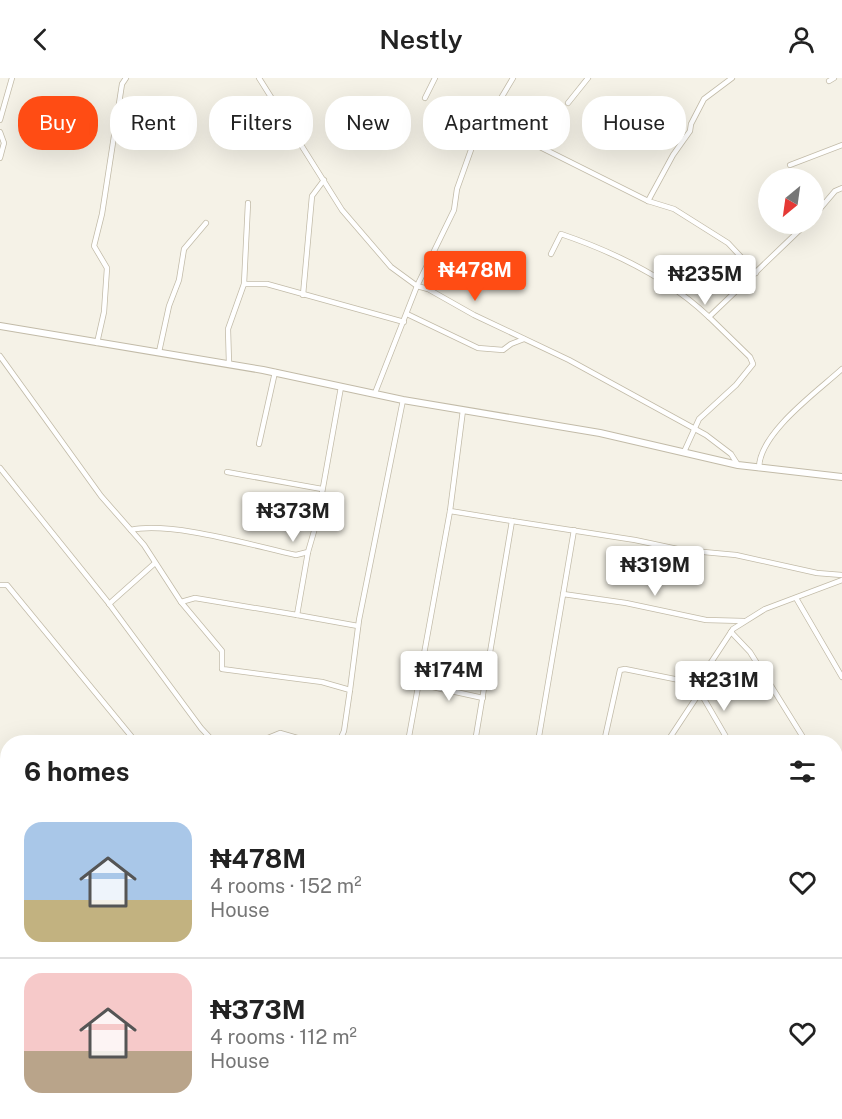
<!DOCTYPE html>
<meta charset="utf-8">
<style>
:root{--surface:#fff;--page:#f6f6f6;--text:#222;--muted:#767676;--line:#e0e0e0;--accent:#ff4c14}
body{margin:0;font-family:"Public Sans",sans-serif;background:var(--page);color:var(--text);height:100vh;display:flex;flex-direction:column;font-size:22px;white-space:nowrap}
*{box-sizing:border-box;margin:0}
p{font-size:20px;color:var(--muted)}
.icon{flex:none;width:33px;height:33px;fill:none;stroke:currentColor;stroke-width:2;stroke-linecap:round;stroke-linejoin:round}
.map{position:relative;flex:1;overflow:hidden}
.details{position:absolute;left:0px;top:657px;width:843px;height:384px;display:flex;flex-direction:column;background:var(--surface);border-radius:24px 24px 0 0;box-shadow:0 6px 24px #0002}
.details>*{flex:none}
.hud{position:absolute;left:18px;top:18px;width:807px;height:54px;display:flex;gap:12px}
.needle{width:39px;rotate:209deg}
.fabs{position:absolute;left:758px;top:90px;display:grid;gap:12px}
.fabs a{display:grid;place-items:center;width:66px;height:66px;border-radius:50%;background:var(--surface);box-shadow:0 6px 24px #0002;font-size:30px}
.price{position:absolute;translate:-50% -51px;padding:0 14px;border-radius:6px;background:#fff;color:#222;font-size:20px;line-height:39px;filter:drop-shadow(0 2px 3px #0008)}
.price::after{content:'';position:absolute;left:50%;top:36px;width:18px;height:14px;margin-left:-9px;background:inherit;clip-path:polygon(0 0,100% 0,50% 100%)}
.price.active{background:var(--accent);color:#fff}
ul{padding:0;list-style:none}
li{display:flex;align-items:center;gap:18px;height:150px;padding:0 24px}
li+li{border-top:2px solid var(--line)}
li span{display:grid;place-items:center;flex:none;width:168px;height:120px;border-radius:18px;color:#555}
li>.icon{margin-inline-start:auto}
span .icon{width:72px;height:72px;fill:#fffc;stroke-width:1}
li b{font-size:26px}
h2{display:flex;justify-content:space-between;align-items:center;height:72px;padding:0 24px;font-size:26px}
.tag{padding:0 21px;border-radius:24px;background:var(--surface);box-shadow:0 6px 24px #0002;font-size:21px;line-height:54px}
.tag.active{background:var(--accent);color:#fff}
header{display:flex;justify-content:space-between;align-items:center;height:78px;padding:0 24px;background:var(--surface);font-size:27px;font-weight:600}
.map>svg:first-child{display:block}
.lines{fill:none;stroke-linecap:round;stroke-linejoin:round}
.minor-casing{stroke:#c2bba8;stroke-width:6}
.tertiary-casing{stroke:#c2bba8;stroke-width:8}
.minor{stroke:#fff;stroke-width:4.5}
.tertiary{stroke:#fff;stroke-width:6}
</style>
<header><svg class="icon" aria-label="back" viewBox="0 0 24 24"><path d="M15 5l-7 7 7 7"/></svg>Nestly<svg class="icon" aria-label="person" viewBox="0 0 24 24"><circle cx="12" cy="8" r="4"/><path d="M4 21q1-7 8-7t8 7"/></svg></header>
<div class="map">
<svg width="842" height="1041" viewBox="0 0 842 1041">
<rect width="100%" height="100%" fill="#f5f2e7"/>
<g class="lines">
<defs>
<g id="minor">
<polyline points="259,0 342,132 391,189 417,208 428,211 474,237 569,282 706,357 731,376 738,387"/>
<polyline points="829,3 834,0"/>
<polyline points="425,20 435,0"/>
<polyline points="568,25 588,0"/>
<polyline points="0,42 12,0"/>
<polyline points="0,54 4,65 0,80"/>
<polyline points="521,64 530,64 648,123 674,131 728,165 756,195"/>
<polyline points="790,87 842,67"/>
<polyline points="648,123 673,77 690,53 691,46 704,21 732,0"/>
<polyline points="813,139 835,113 842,110"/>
<path d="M551,176L561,156C614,174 668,200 709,239"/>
<polyline points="244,206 267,206 404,244"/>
<polyline points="303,217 312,118 324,102"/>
<polyline points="407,236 478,270 503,272 511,266 524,261"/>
<polyline points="97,265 104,234 107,190 94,168 102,136 122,6 126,0"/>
<polyline points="159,274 169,228 179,202 184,171 206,145"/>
<polyline points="0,278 101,418 144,467 181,524 222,573 222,591 322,604 350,612 344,653 339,664"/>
<polyline points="229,286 228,251 244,206 248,125"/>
<polyline points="375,315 417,208 454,132 457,111 472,69 513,0"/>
<polyline points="463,332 450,433 512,443 475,664"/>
<polyline points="259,366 275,294"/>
<polyline points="684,374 699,341 736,307 753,286 750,279 709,239 806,146"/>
<polyline points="0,390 107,523 201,650 214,664"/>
<path d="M759,390C759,355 818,313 842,291"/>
<polyline points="227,394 322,411"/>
<polyline points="512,443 635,462 682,472 736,477 817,495 842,497"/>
<path d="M131,452C171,443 254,468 296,477L308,474L317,443L341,309"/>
<polyline points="0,507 7,507 136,664"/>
<polyline points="563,516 626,525 706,542 744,543"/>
<polyline points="796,520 842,599"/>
<polyline points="181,524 195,520 297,537 308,474"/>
<polyline points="109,526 155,485"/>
<polyline points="297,537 358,548"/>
<polyline points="731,554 750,574 806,664"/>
<polyline points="419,606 483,620"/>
<polyline points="350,612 359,542 403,322"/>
<polyline points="700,614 729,664"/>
<polyline points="258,664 280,655 311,664"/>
<polyline points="316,664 329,664"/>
<polyline points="408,664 450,433"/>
<polyline points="538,664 574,452"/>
<polyline points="604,664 620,592 625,591 699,606 702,604"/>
<polyline points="667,664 700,614 706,592 733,551 765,531 842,502"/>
<polyline points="0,709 8,719"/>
<polyline points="836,716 842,724"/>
<polyline points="836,763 842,758"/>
<polyline points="836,927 842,918"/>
<polyline points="836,962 842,964"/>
<polyline points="245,1034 251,1041"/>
<polyline points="349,1034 355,1041"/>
<polyline points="444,1034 458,1041"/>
<polyline points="548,1034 559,1041"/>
<polyline points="667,1034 676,1041"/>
<polyline points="824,1034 834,1041"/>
<polyline points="380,1041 387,1034"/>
<polyline points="603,1041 608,1034"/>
<polyline points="689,1041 693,1034"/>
<polyline points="773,1041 778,1034"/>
</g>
<polyline id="tertiary" points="0,248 263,292 403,322 600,355 738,387 842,399"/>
</defs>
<use href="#minor" class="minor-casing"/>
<use href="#tertiary" class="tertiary-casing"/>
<use href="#minor" class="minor"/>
<use href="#tertiary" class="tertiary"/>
</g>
</svg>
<div class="fabs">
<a><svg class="needle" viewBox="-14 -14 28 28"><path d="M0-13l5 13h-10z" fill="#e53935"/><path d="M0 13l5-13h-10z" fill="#767676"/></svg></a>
</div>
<b class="price active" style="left:475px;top:224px">₦478M</b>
<b class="price" style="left:705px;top:228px">₦235M</b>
<b class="price" style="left:293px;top:465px">₦373M</b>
<b class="price" style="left:655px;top:519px">₦319M</b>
<b class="price" style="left:449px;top:624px">₦174M</b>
<b class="price" style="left:724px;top:634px">₦231M</b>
<div class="hud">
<a class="tag active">Buy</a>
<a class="tag">Rent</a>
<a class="tag">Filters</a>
<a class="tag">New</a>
<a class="tag">Apartment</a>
<a class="tag">House</a>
</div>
<section class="details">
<h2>6 homes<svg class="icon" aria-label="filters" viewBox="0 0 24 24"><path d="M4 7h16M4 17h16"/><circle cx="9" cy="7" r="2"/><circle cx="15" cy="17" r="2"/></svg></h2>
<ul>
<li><span style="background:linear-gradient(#a9c7e8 65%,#c2b280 0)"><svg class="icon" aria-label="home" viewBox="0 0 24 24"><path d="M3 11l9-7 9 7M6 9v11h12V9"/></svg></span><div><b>₦478M</b><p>4 rooms · 152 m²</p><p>House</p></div><svg class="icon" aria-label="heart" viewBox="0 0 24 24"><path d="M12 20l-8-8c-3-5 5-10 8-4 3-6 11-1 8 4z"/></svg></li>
<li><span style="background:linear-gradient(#f6c9c9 65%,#b9a48a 0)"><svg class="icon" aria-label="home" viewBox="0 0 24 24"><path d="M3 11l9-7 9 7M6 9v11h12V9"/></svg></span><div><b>₦373M</b><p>4 rooms · 112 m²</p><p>House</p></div><svg class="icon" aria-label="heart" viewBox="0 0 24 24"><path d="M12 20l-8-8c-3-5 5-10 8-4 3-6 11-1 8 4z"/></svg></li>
</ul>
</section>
</div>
